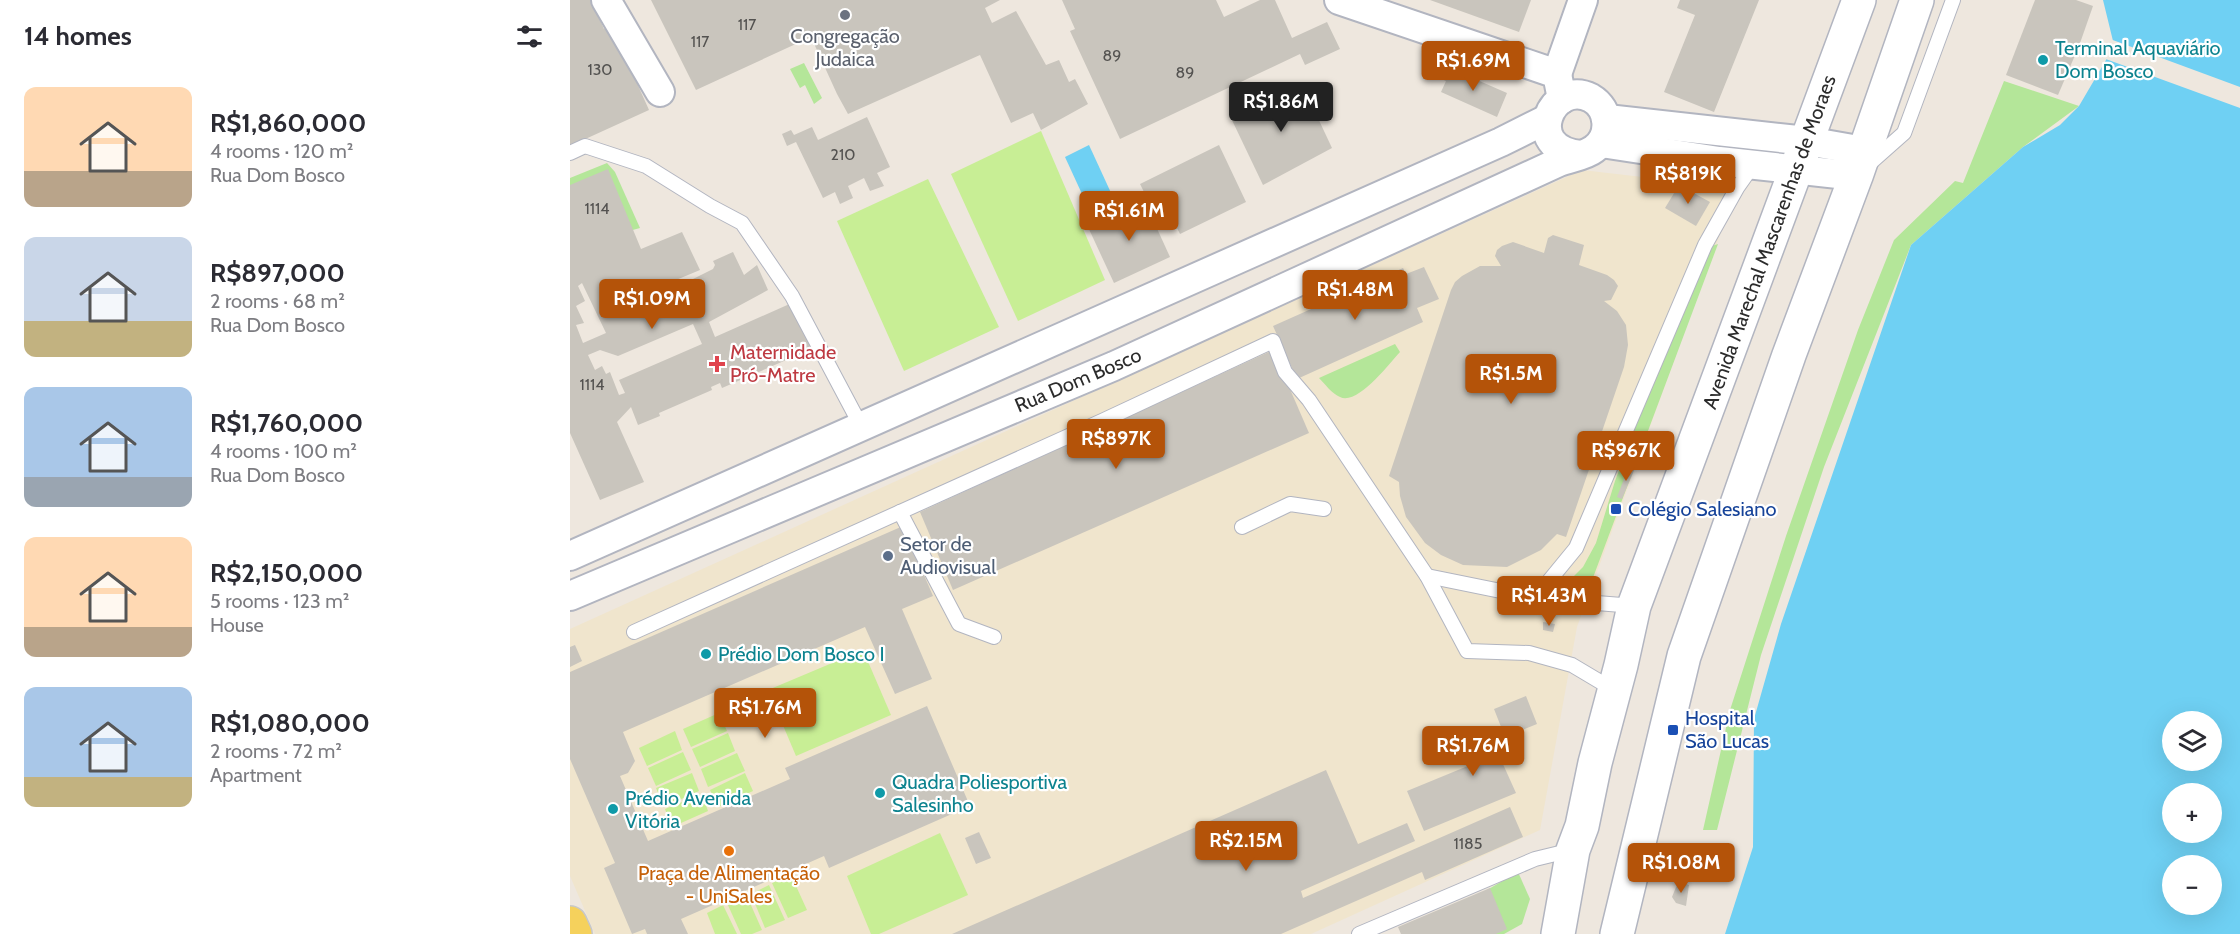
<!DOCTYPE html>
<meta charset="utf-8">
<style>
:root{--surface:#fff;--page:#f2f2f3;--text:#2b2b33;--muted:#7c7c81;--accent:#b45309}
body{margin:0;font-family:Cabin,sans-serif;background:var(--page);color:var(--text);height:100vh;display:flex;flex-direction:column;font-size:22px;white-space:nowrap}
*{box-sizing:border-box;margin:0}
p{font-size:20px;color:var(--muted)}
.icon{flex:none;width:33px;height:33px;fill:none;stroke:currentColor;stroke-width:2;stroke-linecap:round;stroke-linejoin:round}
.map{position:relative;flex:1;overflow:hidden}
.details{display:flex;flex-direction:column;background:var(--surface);width:570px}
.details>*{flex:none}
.fabs{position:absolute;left:1592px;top:711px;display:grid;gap:12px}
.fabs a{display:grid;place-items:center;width:60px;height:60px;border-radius:50%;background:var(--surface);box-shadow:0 6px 24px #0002;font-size:30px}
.price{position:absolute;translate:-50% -51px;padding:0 14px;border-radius:6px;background:var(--accent);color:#fff;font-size:20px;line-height:39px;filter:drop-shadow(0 2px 3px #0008)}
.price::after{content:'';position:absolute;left:50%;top:36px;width:18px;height:14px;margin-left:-9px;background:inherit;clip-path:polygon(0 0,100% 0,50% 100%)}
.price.selected{background:#222;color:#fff}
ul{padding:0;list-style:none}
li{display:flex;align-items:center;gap:18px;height:150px;padding:0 24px}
li span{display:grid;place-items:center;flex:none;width:168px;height:120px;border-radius:12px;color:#555}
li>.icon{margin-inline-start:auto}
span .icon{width:72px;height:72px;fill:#fffc;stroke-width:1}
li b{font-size:26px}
h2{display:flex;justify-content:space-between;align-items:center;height:72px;padding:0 24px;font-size:26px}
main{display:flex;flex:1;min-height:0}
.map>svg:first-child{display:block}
.education{fill:#f0e5cd}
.green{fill:#b4e699}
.pitch{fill:#c8ee95}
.water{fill:#6fd0f3;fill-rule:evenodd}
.pier{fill:#eee7de}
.building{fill:#c9c5bd;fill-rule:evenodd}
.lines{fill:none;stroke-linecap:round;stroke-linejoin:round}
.lane-casing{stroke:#b2b5c0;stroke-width:16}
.street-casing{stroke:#b2b5c0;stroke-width:32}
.secondary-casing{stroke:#b2b5c0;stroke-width:36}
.primary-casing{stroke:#c8c8c8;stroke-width:36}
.lane{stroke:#fff;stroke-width:14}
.street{stroke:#fff;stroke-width:28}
.secondary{stroke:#fff;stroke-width:33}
.primary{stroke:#f5d15c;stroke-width:33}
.worship-dot{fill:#6b7280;stroke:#fff;stroke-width:2}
.culture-dot{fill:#0f9aa8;stroke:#fff;stroke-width:2}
.health-dot{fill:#e0444e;stroke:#fff;stroke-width:2}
.transit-dot{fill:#1a4fb4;stroke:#fff;stroke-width:2}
.service-dot{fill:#5c6f8a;stroke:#fff;stroke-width:2}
.food-dot{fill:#e8710a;stroke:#fff;stroke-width:2}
.labels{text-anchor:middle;stroke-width:4.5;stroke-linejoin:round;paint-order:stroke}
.number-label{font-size:16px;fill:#535250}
.worship-label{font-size:20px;fill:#5b616d;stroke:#fff}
.culture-label{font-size:20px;fill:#0d838f;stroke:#fff;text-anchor:start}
.street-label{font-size:20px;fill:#2c2c2c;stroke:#fff}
.health-label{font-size:20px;fill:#be3a42;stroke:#fff;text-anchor:start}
.transit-label{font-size:20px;fill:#164399;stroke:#fff;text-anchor:start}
.service-label{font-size:20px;fill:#4e5e75;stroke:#fff;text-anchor:start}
.food-label{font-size:20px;fill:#c56008;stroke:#fff}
</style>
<main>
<section class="details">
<h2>14 homes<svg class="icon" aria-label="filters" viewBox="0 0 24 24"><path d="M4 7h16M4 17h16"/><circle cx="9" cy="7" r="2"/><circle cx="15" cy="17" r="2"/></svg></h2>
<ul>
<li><span style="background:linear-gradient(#ffd9b3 70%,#b9a48a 0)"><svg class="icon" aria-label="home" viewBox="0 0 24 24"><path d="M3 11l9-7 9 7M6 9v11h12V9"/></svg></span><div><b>R$1,860,000</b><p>4 rooms · 120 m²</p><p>Rua Dom Bosco</p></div></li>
<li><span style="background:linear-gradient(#c9d6e8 70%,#c2b280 0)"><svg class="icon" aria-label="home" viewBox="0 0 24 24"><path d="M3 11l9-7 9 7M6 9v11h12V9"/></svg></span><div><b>R$897,000</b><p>2 rooms · 68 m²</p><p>Rua Dom Bosco</p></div></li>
<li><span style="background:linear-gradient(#a9c7e8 75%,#9aa5b1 0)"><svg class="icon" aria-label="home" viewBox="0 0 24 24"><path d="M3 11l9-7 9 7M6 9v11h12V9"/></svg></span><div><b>R$1,760,000</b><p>4 rooms · 100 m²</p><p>Rua Dom Bosco</p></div></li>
<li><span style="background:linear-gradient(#ffd9b3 75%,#b9a48a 0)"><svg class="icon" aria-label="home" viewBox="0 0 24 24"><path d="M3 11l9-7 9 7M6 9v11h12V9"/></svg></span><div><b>R$2,150,000</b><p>5 rooms · 123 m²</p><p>House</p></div></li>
<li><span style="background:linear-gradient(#a9c7e8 75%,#c2b280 0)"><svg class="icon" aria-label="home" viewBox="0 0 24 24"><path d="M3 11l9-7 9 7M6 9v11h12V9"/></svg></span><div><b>R$1,080,000</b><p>2 rooms · 72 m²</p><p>Apartment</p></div></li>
</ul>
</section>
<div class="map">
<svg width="1670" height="934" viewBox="0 0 1670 934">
<rect width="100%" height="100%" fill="#eee7de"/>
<polygon class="education" points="1012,170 1167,188 1007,627 970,830 741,934 25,934 0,876 0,629"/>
<g class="green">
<polygon points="234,63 252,98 244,104 235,85 230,88 220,69"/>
<polygon points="1434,81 1509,106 1453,147 1341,245 1254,467 1191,655 1147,830 1133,830 1160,710 1216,536 1288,330 1324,240 1385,181 1393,183"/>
<polygon points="37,163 45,172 70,228 0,247 0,178"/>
<polygon points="1148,244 1015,599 997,583 1013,567 1026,543 1045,481 1064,431 1076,388 1142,246"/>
<path d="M825,344L830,352C819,364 787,406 770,397C762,394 755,384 749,378Z"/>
<polygon points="948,872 960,899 952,924 934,934 877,934 917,890"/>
</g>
<g class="pitch">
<polygon points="471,131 535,280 448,321 381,174"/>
<polygon points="358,179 429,327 334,371 267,221"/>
<polygon points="293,650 321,715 226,756 198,690"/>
<polygon points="149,713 157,731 121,747 113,729"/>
<polygon points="105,731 112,750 77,766 69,748"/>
<polygon points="158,733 165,751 130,767 122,749"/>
<polygon points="113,752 121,770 86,786 78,768"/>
<polygon points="167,753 175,771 138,787 131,769"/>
<polygon points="122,773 129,791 94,807 86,788"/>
<polygon points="175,773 183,791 148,807 140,790"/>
<polygon points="132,794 138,811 102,827 95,809"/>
<polygon points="370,833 398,895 309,934 301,934 277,876"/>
<polygon points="221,875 237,910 218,918 202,883"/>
<polygon points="199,885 215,920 195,928 181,894"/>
<polygon points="176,894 192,930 182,934 171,934 157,903"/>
<polygon points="153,905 167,934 145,934 137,913"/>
</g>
<g class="water">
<path d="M1533,0H1670V934H1155L1183,847L1184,719L1211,624L1341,245L1453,147L1490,125L1509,106L1536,60L1543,41ZM1602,722H1641V760H1602ZM1602,794H1641V832H1602ZM1602,866H1641V904H1602Z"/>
<polygon points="519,145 542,195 518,207 495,157"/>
</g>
<polygon class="pier" points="1540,39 1670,87 1670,108 1533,58"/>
<g class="building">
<polygon points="0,0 21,0 34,29 41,25 79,110 0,146"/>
<polygon points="81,0 430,0 415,8 422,23 446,11 476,65 489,60 499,82 505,79 518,104 471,130 463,113 441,123 410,55 278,114 267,94 241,37 126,90"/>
<polygon points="492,0 646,0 654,17 690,0 705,0 722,38 757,22 770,49 735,65 730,54 550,139 500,31 505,29"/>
<polygon points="860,0 961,0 949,32"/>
<polygon points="1110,0 1189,0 1144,112 1094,92 1125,15 1107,8"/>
<polygon points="1465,0 1506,0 1523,6 1509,46 1488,95 1436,75"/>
<polygon points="875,66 937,93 927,117 871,92 876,81 869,78"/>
<polygon points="731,82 762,148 693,185 660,116"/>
<polygon points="297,117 320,167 307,173 314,186 300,191 294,178 278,186 283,198 270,204 265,192 253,198 226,142 217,146 212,134 221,130 224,135 242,127 248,140"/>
<polygon points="649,145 676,202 610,234 599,212 587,218 570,184"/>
<path d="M38,169L71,249L112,232L130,270L106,280L109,286L143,269L145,265L143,261L163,252L174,275L187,265L198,290L139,322L145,337L224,302L244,348L152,388L150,383L141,387L142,390L89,413L90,416L68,425L61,407L47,422L74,482L30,500L0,433V185ZM12,283L36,333L13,343L6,325L14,323L6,306L15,301L8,286ZM123,324L132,344L49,380L55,393L49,395L40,372L36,374L32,366L25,370L18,355L30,350L48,356Z"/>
<polygon points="1109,185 1140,202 1126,226 1095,208"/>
<polygon points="574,200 600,257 544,283 518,227"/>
<polygon points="983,235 1014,245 1009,265 1037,275 1044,280 1048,286 1041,300 1034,301 1047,311 1056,325 1058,345 1054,367 996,537 987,534 971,550 937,567 893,565 871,555 855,543 836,517 830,496 829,482 819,476 881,290 885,282 892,276 910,266 931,266 925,256 927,250 932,246 943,242 974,253 978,238"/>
<polygon points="854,267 869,299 847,308 853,322 727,379 703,326 833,268 836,274"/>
<polygon points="703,350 739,433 383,590 350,512"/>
<polygon points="1059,466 1065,468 1052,499 1047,497"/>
<polygon points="333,526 363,596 332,609 362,679 325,694 295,627 53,732 65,761 58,773 50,776 78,841 220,779 215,768 357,706 400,806 259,868 254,856 111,919 118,934 77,934 75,929 62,934 34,868 45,863 0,759 0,672"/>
<polygon points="973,622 985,624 983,632 973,630"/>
<polygon points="5,645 12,661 0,667 0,647"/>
<polygon points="956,696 967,724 942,734 932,762 946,793 854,831 837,791 927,754 935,737 924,709"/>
<polygon points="756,770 788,844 837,823 845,841 731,891 733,898 940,807 953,837 855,880 852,872 711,934 382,934"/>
<polygon points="409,832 421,858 406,864 395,838"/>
<polygon points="1111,882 1119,885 1116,906 1106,903 1102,897 1106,887"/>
<polygon points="920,888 937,929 926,934 831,934 828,927"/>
</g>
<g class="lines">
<defs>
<g id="lane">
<polyline points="0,153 15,146 76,166 140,206 172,223 222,296 291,426"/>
<polyline points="1299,164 1334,133 1383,0"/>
<polyline points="330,512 389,624 424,637"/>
<polyline points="672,527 720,504 754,509"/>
<polyline points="857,576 965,598 1064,606"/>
<polyline points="965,598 1006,548 1135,245 1167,188 1184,164"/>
<polyline points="64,632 532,421 703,341 715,372 739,400 857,576 897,651 959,653 1002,665 1044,690"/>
<polyline points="789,934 965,859 1002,850"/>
</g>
<g id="street">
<polyline points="36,0 90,92"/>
<polyline points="769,0 987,74 992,99"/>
<polyline points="987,74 1013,0"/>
<polyline points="1037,119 1237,141 1294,151"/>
<polyline points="1031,143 1149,161 1286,176"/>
<polyline points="0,556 931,142 977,119"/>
<path d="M0,596L544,366L989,162C1000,158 1015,156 1024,149C1042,136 1040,109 1021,98C982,78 950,149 1011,155"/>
</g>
<g id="secondary">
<polyline points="988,934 1003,850 1012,826 1025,763 1051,665 1064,606 1289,0"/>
<polyline points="1047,934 1114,656 1219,355 1286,176 1347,0"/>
</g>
<polyline id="primary" points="0,923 5,934"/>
</defs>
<use href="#lane" class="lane-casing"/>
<use href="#street" class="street-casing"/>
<use href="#secondary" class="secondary-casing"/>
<use href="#primary" class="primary-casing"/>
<use href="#lane" class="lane"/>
<use href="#street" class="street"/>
<use href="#secondary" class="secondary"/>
<use href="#primary" class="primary"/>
</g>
<circle class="worship-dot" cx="275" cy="15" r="6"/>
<g class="culture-dot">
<circle cx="1473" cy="60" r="6"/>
<circle cx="136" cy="654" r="6"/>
<circle cx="310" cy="793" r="6"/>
<circle cx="43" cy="809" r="6"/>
</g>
<path class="health-dot" d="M144 355h6v6h6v6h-6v6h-6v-6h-6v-6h6z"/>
<g class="transit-dot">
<rect x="1040" y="503" width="12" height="12" rx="3"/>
<rect x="1097" y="724" width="12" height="12" rx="3"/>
</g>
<circle class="service-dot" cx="318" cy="556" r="6"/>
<circle class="food-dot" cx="159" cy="851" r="6"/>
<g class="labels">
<g class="number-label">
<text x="177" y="30">117</text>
<text x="130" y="47">117</text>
<text x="542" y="61">89</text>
<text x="30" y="75">130</text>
<text x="615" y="78">89</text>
<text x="273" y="160">210</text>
<text x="27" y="214">1114</text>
<text x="22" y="390">1114</text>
<text x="898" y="849">1185</text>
</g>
<g class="worship-label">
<text x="275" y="43">Congregação<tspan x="275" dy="23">Judaica</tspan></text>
</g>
<g class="culture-label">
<text x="1485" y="55">Terminal Aquaviário<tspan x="1485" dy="23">Dom Bosco</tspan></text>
<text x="148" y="661">Prédio Dom Bosco I</text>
<text x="322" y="789">Quadra Poliesportiva<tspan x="322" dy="23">Salesinho</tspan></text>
<text x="55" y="805">Prédio Avenida<tspan x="55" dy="23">Vitória</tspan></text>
</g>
<g class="street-label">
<text transform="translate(1199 242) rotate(-70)" y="7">Avenida Marechal Mascarenhas de Moraes</text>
<text transform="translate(508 380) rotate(-23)" y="7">Rua Dom Bosco</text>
</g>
<g class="health-label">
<text x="160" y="359">Maternidade<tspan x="160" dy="23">Pró-Matre</tspan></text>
</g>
<g class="transit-label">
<text x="1058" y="516">Colégio Salesiano</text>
<text x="1115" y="725">Hospital<tspan x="1115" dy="23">São Lucas</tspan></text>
</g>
<g class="service-label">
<text x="330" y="551">Setor de<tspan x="330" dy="23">Audiovisual</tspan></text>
</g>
<g class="food-label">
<text x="159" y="880">Praça de Alimentação<tspan x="159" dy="23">- UniSales</tspan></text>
</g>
</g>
</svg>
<div class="fabs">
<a><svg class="icon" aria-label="layers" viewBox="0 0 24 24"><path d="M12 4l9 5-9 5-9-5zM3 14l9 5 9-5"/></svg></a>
<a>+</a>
<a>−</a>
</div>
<b class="price" style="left:903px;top:92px">R$1.69M</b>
<b class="price selected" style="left:711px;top:133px">R$1.86M</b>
<b class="price" style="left:1118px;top:205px">R$819K</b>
<b class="price" style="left:559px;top:242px">R$1.61M</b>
<b class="price" style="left:785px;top:321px">R$1.48M</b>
<b class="price" style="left:82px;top:330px">R$1.09M</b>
<b class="price" style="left:941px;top:405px">R$1.5M</b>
<b class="price" style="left:546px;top:470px">R$897K</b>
<b class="price" style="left:1056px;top:482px">R$967K</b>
<b class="price" style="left:979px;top:627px">R$1.43M</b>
<b class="price" style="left:195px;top:739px">R$1.76M</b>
<b class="price" style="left:903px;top:777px">R$1.76M</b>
<b class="price" style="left:676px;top:872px">R$2.15M</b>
<b class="price" style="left:1111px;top:894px">R$1.08M</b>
</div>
</main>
